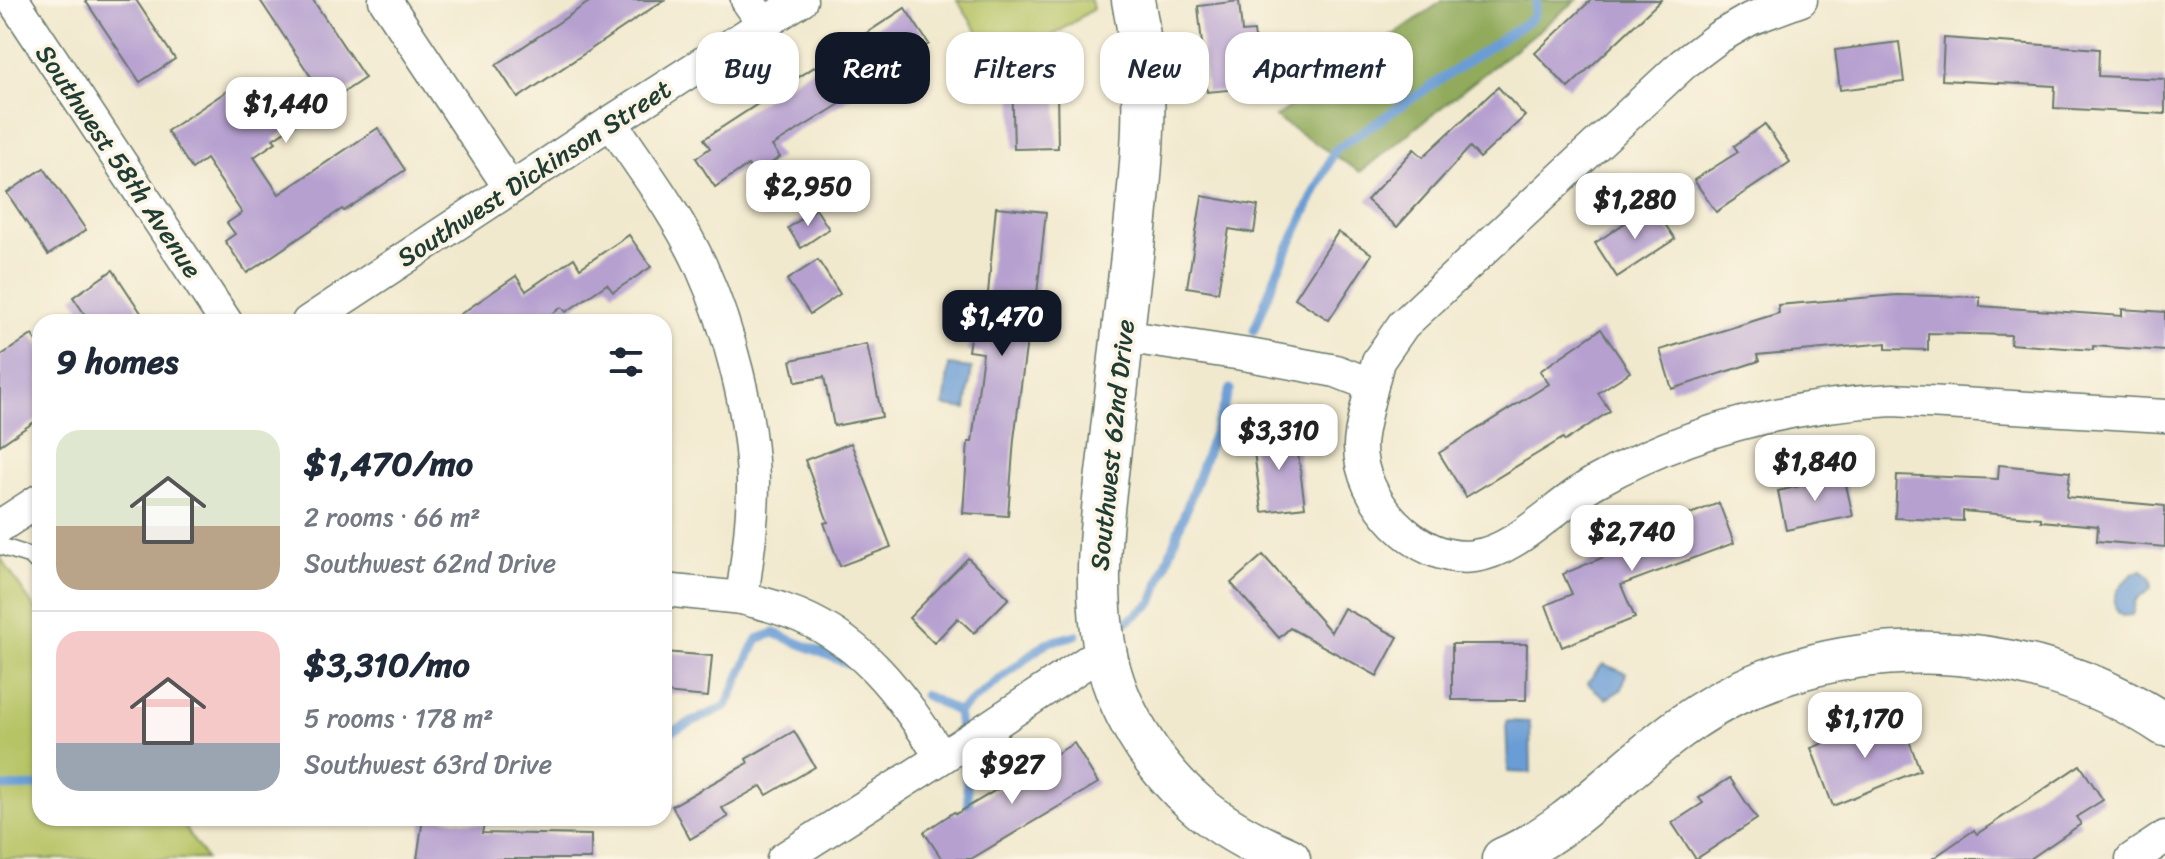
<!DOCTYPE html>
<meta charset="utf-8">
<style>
:root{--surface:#fff;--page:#f2f2f3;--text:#1f2937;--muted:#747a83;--line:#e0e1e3;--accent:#111827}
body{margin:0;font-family:Sriracha,sans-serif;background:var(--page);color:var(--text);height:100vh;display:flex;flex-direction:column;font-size:30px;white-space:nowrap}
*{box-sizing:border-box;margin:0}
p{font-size:26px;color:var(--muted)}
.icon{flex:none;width:44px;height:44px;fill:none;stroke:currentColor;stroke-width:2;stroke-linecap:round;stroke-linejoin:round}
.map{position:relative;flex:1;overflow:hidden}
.drawer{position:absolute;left:32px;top:314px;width:640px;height:512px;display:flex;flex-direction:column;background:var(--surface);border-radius:24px;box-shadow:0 2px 6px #0004}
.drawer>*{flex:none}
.hud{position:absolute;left:696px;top:32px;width:760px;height:72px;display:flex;gap:16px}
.price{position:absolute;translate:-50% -68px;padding:0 18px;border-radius:16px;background:#fff;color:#222;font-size:26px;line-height:52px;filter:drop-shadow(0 2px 4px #0008)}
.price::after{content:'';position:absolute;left:50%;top:48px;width:24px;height:18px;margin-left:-12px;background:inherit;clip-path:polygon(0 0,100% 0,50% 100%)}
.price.on{background:var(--accent);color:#fff}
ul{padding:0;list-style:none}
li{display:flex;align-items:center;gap:24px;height:200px;padding:0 24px}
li+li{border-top:2px solid var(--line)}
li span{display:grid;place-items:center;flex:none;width:224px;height:160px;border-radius:24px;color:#555}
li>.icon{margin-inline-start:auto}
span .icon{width:96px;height:96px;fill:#fffc;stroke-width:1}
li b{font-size:34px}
h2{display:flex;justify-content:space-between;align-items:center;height:96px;padding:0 24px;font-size:34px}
.tag{padding:0 28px;border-radius:24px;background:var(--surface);box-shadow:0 2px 6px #0004;font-size:28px;line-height:72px}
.tag.on{background:var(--accent);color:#fff}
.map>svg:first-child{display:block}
.green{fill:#b7c466;stroke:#6b804d;stroke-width:2}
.forest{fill:#91aa5b;stroke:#587448;stroke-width:2}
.water{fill:#6b9dd5;stroke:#456d84;stroke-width:2}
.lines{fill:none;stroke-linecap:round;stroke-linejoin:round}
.stream{stroke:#6b9dd5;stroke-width:9}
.building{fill:#b6a0d0}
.service-casing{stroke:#68796a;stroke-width:19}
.minor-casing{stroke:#68796a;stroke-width:35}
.tertiary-casing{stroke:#68796a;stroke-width:45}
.service{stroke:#fff;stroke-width:16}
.minor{stroke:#fff;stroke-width:32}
.tertiary{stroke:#fff;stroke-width:42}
.labels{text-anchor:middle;stroke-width:7;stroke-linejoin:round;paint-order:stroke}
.street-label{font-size:26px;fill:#1f3d34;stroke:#fcf5e5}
</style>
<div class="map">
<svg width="2165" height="859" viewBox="0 0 2165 859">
<rect width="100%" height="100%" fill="#fcf5e5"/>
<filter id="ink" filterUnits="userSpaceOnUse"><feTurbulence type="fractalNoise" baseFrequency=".0125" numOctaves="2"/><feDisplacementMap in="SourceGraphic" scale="16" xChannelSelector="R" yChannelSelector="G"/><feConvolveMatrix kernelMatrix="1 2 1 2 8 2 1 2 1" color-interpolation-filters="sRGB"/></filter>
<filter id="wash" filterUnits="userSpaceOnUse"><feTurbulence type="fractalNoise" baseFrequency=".006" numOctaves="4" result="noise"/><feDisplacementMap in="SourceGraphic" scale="32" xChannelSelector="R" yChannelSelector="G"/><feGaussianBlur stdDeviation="1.8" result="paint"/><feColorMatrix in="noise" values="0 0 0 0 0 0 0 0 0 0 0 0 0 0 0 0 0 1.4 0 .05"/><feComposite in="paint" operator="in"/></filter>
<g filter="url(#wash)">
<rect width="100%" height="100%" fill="#f1e9ce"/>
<g class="green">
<polygon points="957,0 1091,0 1093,9 1002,69"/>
<polygon points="0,557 40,616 40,818 178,818 206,859 0,859"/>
</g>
<polygon class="forest" points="1444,0 1577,0 1360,172 1275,117"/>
<g class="water">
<polygon points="949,365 972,368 966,409 944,406"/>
<path d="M2142,570L2150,576C2157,596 2140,590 2135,602C2134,606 2134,611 2132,615L2122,616C2103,602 2125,574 2142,570Z"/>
<polygon points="1603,664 1626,673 1622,689 1606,699 1587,683"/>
<polygon points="1506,721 1530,722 1531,773 1508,772"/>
</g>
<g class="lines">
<g class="stream">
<polyline points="1254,330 1277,272 1335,150 1533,18 1537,0"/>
<polyline points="1128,621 1152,603 1230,389"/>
<polyline points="925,695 958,712"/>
<polyline points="958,712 961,736"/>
<polyline points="958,712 1046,643 1076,635"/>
<polyline points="664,735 726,706 757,639 774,633 849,664"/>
<polyline points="963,751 970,816"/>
<polyline points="0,787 40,786"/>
</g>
</g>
<g id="blocks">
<g class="building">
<polygon points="85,0 136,0 175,59 140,82"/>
<polygon points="260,0 313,0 365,78 273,139 276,142 254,157 279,194 378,128 405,170 344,211 342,209 247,273 225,241 235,234 227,223 242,213 206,159 192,169 167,131 230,89 252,121 313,80"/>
<polygon points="592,0 664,0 518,98 496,65"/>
<polygon points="1591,0 1661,0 1568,88 1535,53"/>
<polygon points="1239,1 1242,32 1254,31 1258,61 1246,62 1249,88 1207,92 1198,6"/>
<polygon points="905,8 929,44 861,91 772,146 780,157 754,175 748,165 715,187 696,158 710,148 704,139"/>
<polygon points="1944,38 2099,49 2098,76 2165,79 2165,114 2054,108 2055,86 1942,80"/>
<polygon points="1899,42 1904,82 1840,90 1835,50"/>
<polygon points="1041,76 1041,92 1057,91 1058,148 1014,149 1012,77"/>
<polygon points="1498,87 1525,116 1480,158 1470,147 1397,227 1367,200 1414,149 1423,157"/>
<polygon points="1765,124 1790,162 1716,212 1694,180 1738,152 1734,146"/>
<polygon points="44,168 86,230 48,255 7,193"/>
<polygon points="1202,196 1258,206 1254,233 1229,229 1218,292 1187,287"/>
<polygon points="1652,205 1675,239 1617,277 1595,243"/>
<polygon points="996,207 1046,212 1037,294 1033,294 1014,439 1008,516 963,513 968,442 972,442 983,353 968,351 972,324 985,326"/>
<polygon points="816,209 829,229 801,248 788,228"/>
<polygon points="1338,232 1372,254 1329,320 1295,298"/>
<polygon points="629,235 651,267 613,292 607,284 566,312 562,307 540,322 449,322 516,276 526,291 574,258 580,268"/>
<polygon points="818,260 840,294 810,314 787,280"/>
<polygon points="113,270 147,322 90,322 73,297"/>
<polygon points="1897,295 1980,297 1980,306 2122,316 2122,309 2165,312 2165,351 2093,346 2093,350 2010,344 2011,335 1928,333 1928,350 1886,349 1886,343 1757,355 1759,361 1672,389 1660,350 1779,313 1778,305"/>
<polygon points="1601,329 1630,372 1598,393 1610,411 1565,441 1563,438 1466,497 1439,453 1549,384 1540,371"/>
<polygon points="32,335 40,347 40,418 0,445 0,356"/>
<polygon points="867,344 882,417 834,426 824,377 796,382 791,360"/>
<polygon points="1295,431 1305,507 1262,512 1252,437"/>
<polygon points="851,443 891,547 840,566 824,523 828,522 805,460"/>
<polygon points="1999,465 2070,472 2067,497 2165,506 2165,547 2097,541 2098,526 2041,521 2041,518 1963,511 1963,521 1895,518 1897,475 1998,479"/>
<polygon points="1844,476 1853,516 1786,530 1778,491"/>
<polygon points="1719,503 1734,543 1621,585 1635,618 1562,647 1546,605 1572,594 1563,574 1640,542 1637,534"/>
<polygon points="1263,555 1331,632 1344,608 1398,637 1377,676 1290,628 1279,638 1231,583"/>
<polygon points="968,558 1009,598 974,633 958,618 934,643 909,618"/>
<polygon points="1452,644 1527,644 1526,700 1452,700"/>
<polygon points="664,652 712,656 708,697 664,693"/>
<polygon points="1899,714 1920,770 1833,806 1811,748"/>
<polygon points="794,731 815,767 767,795 761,786 722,808 728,817 690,839 672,806 748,763 746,759"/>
<polygon points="1074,743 1098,783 971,859 942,859 924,832 954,812 956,814"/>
<polygon points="2080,765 2103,800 2076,817 2081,824 2030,859 1932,859 1974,830 1977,834"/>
<polygon points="1730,778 1757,819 1696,859 1672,823 1703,803 1699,798"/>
<polygon points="423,818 442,818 484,825 482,833 591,835 591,859 417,859"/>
</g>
</g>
</g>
<g filter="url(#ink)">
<use href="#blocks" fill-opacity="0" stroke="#68796a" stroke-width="2"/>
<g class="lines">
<defs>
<polyline id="service" points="0,546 31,556 40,565"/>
<g id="minor">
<polyline points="13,0 226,322"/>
<polyline points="385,0 510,188"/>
<polyline points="747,0 764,24"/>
<path d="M611,122C642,168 677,214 701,266C729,328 752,415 753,483C753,522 747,560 742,598C756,602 771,605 784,610C861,636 900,693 941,757"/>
<polyline points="308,322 611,122 801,0"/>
<polyline points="1122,336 1249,355 1336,371 1372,385 1378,361 1403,325 1683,64 1719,37 1750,19 1801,0"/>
<path d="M1372,385C1368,404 1361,426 1360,445C1359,499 1417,564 1474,556C1517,551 1558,502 1597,481C1688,431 1790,405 1893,400L2165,416"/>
<polyline points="0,526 40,500"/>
<polyline points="664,590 742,598"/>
<polyline points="783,859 980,733 1105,650"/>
<polyline points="2132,859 2165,837"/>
</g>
<g id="tertiary">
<path d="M1133,0C1152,89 1141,175 1131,265C1123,329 1116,393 1109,457C1101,522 1093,585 1105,650C1115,707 1152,766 1196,804C1222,827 1256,845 1289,859"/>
<path d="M1503,859C1575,828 1625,765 1688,722C1827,625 2027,633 2165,725"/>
</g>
</defs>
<use href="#service" class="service-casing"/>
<use href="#minor" class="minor-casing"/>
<use href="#tertiary" class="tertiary-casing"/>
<use href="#service" class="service"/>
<use href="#minor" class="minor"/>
<use href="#tertiary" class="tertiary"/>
</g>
</g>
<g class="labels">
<g class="street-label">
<text transform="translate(119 161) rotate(56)" y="9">Southwest 58th Avenue</text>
<text transform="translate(534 173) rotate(-33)" y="9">Southwest Dickinson Street</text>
<text transform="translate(1112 445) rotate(-84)" y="9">Southwest 62nd Drive</text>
</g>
</g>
</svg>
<b class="price" style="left:286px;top:145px">$1,440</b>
<b class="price" style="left:808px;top:228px">$2,950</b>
<b class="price" style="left:1635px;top:241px">$1,280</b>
<b class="price on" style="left:1002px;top:358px">$1,470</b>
<b class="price" style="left:1279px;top:472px">$3,310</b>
<b class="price" style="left:1815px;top:503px">$1,840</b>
<b class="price" style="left:1632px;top:573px">$2,740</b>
<b class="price" style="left:1865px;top:760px">$1,170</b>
<b class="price" style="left:1012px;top:806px">$927</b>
<div class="hud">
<a class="tag">Buy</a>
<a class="tag on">Rent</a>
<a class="tag">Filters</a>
<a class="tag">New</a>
<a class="tag">Apartment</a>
</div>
<section class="drawer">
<h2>9 homes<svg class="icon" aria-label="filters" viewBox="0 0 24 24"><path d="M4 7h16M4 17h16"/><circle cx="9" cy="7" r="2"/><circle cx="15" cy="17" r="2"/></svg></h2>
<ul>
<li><span style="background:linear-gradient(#dfe7d0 60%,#b9a48a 0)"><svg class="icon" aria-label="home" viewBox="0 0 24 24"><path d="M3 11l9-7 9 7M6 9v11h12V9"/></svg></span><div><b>$1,470/mo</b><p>2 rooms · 66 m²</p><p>Southwest 62nd Drive</p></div></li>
<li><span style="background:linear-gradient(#f6c9c9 70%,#9aa5b1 0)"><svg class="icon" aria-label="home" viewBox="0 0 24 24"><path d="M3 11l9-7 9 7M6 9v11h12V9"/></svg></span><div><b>$3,310/mo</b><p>5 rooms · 178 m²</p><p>Southwest 63rd Drive</p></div></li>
</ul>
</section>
</div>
